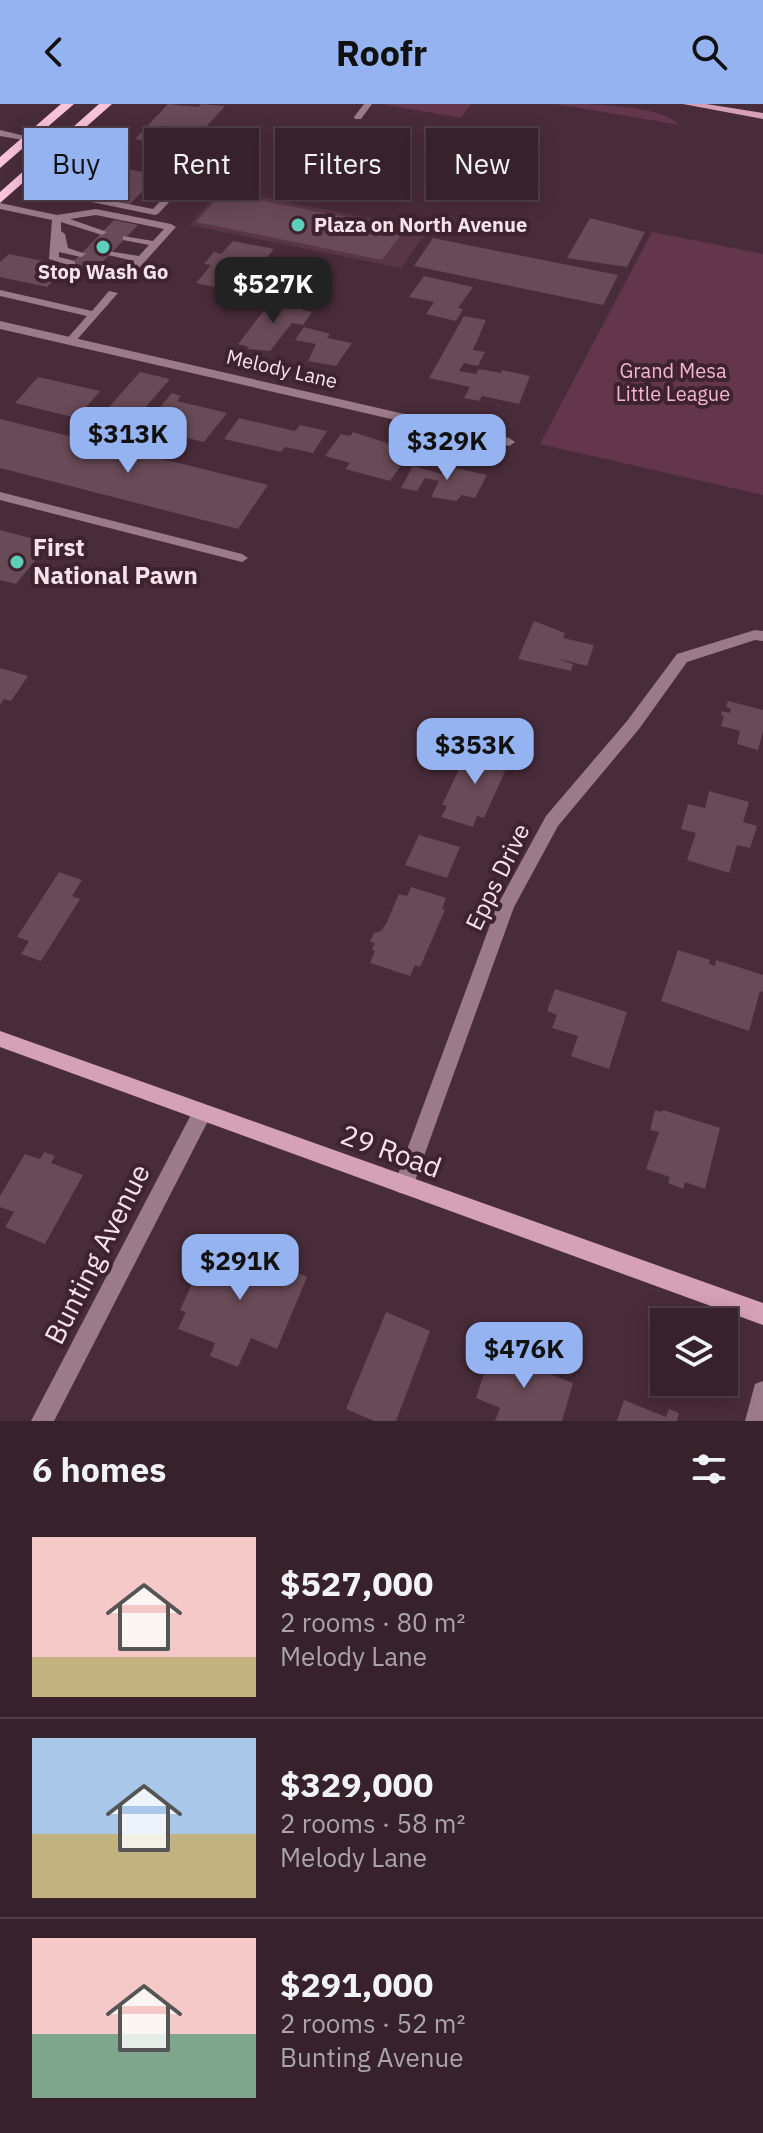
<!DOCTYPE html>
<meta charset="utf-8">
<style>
:root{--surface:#37212b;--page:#3e2933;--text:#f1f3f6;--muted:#aaa3a9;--line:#513e47;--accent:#95b2f1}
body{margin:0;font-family:"IBM Plex Sans",sans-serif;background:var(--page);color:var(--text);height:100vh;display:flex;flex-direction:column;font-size:30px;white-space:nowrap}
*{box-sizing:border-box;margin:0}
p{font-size:26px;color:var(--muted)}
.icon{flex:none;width:44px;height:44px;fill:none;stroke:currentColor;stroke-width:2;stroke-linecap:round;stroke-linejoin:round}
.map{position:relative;height:1317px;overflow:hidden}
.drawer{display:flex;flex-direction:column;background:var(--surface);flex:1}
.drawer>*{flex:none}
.top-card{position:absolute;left:24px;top:24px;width:716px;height:72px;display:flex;gap:16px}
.controls{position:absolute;left:650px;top:1204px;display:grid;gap:16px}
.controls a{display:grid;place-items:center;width:88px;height:88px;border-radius:0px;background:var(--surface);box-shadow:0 4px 20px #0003,0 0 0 2px var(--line);font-size:40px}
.price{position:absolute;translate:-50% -68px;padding:0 18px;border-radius:16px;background:var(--accent);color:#111;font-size:26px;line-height:52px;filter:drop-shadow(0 2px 4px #0008)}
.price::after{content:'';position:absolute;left:50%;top:48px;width:24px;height:18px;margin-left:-12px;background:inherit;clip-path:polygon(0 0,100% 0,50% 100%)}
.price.current{background:#222;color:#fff}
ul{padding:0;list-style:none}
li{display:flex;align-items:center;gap:24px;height:200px;padding:0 32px}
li+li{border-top:2px solid var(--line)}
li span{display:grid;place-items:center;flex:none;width:224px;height:160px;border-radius:0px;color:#555}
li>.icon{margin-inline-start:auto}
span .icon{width:96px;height:96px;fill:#fffc;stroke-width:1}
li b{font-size:34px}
h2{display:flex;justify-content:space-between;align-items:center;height:96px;padding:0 32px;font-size:34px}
.pill{padding:0 28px;border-radius:0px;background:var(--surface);box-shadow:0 4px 20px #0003,0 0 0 2px var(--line);font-size:28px;line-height:72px}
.pill.current{background:var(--accent);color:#111}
header{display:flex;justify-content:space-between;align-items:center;height:104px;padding:0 32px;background:var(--accent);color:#111;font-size:36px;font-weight:700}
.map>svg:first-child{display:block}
.built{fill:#593646}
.green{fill:#64364b}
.building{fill:#694a57}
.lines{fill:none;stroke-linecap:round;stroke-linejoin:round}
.lane{fill:#9c7b89;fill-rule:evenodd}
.street{fill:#9c7b89;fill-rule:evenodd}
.secondary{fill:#d5a1b7;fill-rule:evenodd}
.primary{fill:#f9c3da;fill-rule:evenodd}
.poi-dot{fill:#5dceb8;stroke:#3e232f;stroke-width:3}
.labels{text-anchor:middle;stroke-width:8;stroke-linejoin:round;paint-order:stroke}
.far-poi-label{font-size:20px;font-weight:bold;fill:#f6e3ea;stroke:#3e232f;text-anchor:start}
.far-street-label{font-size:20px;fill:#f6e3ea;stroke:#3e232f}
.far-park-label{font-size:20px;fill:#f3b6d0;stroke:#3e232f}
.poi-label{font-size:24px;font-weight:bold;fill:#f6e3ea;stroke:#3e232f;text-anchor:start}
.street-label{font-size:24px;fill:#f6e3ea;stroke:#3e232f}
.near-street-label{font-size:28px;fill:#f6e3ea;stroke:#3e232f}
</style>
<header><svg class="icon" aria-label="back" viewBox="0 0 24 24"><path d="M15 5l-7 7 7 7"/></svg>Roofr<svg class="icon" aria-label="search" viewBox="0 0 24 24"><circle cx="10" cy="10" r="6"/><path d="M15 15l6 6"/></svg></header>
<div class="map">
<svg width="763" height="1317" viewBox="0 0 763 1317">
<rect width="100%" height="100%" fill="#492c39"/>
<polygon class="built" points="222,85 428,126 401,164 189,121"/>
<g class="green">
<polygon points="382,0 471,0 461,14"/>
<path d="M556,0C588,0 658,0 680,21Z"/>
<polygon points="652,128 763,150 763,391 540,340"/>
</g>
<g class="building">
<polygon points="168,0 198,3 201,0 225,2 197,33 204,35 197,42 190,40 185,45 135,35"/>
<polygon points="105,61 158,71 130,100 76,88"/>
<polygon points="222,89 244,93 405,125 382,156 196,118"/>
<polygon points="590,114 645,128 627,163 567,154"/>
<polygon points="114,116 138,121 94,167 69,162"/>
<polygon points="433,134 618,171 603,201 414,162"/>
<polygon points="233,137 274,145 238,188 196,179 211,161 204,160 214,148 221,150"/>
<polygon points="9,150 68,162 47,183 0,173 0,158"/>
<polygon points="424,172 473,183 458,204 463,205 456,217 426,210 434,198 409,193"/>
<polygon points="272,196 304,203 302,206 312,208 303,221 292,219 270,247 247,245 249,243 238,240"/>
<polygon points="464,212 486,216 473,246 485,248 478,262 464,259 459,267 476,270 479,265 501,269 502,266 530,272 519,300 482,292 479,297 464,294 470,283 429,274"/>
<polygon points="304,223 330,230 327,234 352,239 336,262 308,257 316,240 295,236"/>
<polygon points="140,268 170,275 143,306 150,308 142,318 134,316 121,330 93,321"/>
<polygon points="38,273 100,287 77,314 15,299"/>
<polygon points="172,289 181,292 177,297 227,309 204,338 183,333 178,339 150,332 155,326 143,323"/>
<polygon points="239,314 295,327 300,321 327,327 313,349 285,343 281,348 224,335"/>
<polygon points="0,315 158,354 268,381 238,425 0,364"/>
<polygon points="353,328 411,347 390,377 345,365 350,359 325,352 341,330 350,332"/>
<polygon points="413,362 442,370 447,362 487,371 475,394 462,391 456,397 431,393 439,377 425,374 417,387 401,384"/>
<polygon points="0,426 49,439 16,480 0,476"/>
<polygon points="534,517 565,529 563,534 594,541 587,562 555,554 573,560 571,567 518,555"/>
<polygon points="0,564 28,572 11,597 4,595 0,601"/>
<polygon points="728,597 763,606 763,627 758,646 737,640 740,627 721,622 724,612 721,611 722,607 730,609 731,605 726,603"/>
<polygon points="470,642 511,654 484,714 477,712 473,723 441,713 447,702 442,701"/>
<polygon points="709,687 749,698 743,718 757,722 750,744 737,741 729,769 687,756 696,729 681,725 688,700 705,704"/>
<polygon points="419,731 460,743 447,774 405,761"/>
<polygon points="59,768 82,776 72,792 80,795 41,857 21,850 29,837 17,833"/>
<polygon points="411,783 446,794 442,805 445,806 420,863 415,861 410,872 370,859 375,847 372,846 375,839 370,838 374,829 381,827 386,820 399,790 407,792"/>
<polygon points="678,846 710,856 709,860 715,862 716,856 763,871 763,888 760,887 749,927 661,897"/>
<polygon points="555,885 627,908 609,965 571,952 578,932 552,924 557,911 547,907"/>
<polygon points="655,1006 662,1008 663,1006 720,1024 705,1085 685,1078 683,1085 668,1079 670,1073 646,1065 659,1028 650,1026"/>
<polygon points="44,1048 55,1052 51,1059 83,1071 45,1140 5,1123 14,1108 0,1103 0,1092 25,1050 40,1055"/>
<polygon points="211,1139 234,1148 236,1144 307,1173 277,1245 251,1234 238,1263 210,1252 215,1239 178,1225 186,1208 180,1206"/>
<polygon points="386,1208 430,1227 396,1317 374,1317 346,1305"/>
<polygon points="523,1243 542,1251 537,1265 573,1279 562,1317 495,1317 500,1304 476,1294 491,1249 517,1260"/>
<polygon points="624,1296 666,1313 669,1305 679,1309 677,1317 617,1317"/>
</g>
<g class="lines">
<g class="lane">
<polygon points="364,0 372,0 361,15 355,15 354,13"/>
<polygon points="0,26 33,34 29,37 0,32"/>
<polygon points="100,44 103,45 103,49 67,83 78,90 153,105 192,63 200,65 158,110 155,111 72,94 58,85 18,75 23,72 59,80"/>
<polygon points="0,99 57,111 96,105 171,120 176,123 131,173 127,174 92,164 97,161 125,167 134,157 108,151 108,147 139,152 149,141 123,136 123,132 153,137 164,125 96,111 70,115 107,128 102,131 61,118 61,127 65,130 68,144 86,150 81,153 59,148 59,153 75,157 75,161 72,162 49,155 52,116 0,105"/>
<polygon points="0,186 92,207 109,187 118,189 74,239 70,240 65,237 87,212 0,192"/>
<polygon points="0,388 242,450 248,454 242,458 0,396"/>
</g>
<g class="street">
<polygon points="0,217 509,334 515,338 509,342 0,225"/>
<polygon points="755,526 763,527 763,537 755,536 687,558 639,625 558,722 514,803 411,1088 404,1090 397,1088 394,1081 497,802 546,712 627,617 677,550"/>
<polygon points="202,1000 209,1003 212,1009 209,1015 54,1317 31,1317 195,1003"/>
<polygon points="763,1277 763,1317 745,1317 755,1280"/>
</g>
<g class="secondary">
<polygon points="683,0 706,0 763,9 763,15"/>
<polygon points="0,927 763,1199 763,1221 0,943"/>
</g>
<g class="primary">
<polygon points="61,0 74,0 0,64 0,53"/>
<polygon points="99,0 112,0 0,99 0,88"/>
</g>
</g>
<g class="poi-dot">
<circle cx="298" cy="121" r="8"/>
<circle cx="103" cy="143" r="8"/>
<circle cx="17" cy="458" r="8"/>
</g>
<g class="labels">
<g class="far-poi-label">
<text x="314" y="128">Plaza on North Avenue</text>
<text x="103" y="175" text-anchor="middle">Stop Wash Go</text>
</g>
<g class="far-street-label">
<text transform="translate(282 265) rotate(13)" y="7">Melody Lane</text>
</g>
<g class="far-park-label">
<text x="673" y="274">Grand Mesa<tspan x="673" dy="23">Little League</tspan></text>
</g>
<g class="poi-label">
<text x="33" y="452">First<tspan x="33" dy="28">National Pawn</tspan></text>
</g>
<g class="street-label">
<text transform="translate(498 773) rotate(-64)" y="8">Epps Drive</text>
</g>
<g class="near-street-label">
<text transform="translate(391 1047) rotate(20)" y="10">29 Road</text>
<text transform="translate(97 1150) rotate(-63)" y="10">Bunting Avenue</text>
</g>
</g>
</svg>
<div class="controls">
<a><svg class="icon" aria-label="layers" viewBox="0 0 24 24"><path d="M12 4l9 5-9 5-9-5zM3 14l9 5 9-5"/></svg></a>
</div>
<b class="price current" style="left:273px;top:221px">$527K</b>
<b class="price" style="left:128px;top:371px">$313K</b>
<b class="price" style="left:447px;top:378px">$329K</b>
<b class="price" style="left:475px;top:682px">$353K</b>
<b class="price" style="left:240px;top:1198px">$291K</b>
<b class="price" style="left:524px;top:1286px">$476K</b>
<div class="top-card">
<a class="pill current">Buy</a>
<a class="pill">Rent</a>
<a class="pill">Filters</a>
<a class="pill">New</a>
</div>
</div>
<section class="drawer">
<h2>6 homes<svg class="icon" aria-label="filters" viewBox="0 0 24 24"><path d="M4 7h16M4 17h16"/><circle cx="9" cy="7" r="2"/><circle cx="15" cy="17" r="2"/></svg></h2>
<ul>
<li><span style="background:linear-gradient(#f6c9c9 75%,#c2b280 0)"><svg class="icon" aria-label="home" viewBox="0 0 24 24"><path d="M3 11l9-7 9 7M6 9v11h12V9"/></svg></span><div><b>$527,000</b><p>2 rooms · 80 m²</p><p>Melody Lane</p></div></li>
<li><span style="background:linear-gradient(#a9c7e8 60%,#c2b280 0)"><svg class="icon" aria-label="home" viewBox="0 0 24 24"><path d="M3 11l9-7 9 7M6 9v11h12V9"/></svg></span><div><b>$329,000</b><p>2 rooms · 58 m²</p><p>Melody Lane</p></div></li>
<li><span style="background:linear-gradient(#f6c9c9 60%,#7fa58c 0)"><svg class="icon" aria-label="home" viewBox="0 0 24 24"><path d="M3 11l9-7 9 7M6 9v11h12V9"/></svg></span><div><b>$291,000</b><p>2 rooms · 52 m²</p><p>Bunting Avenue</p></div></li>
</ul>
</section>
